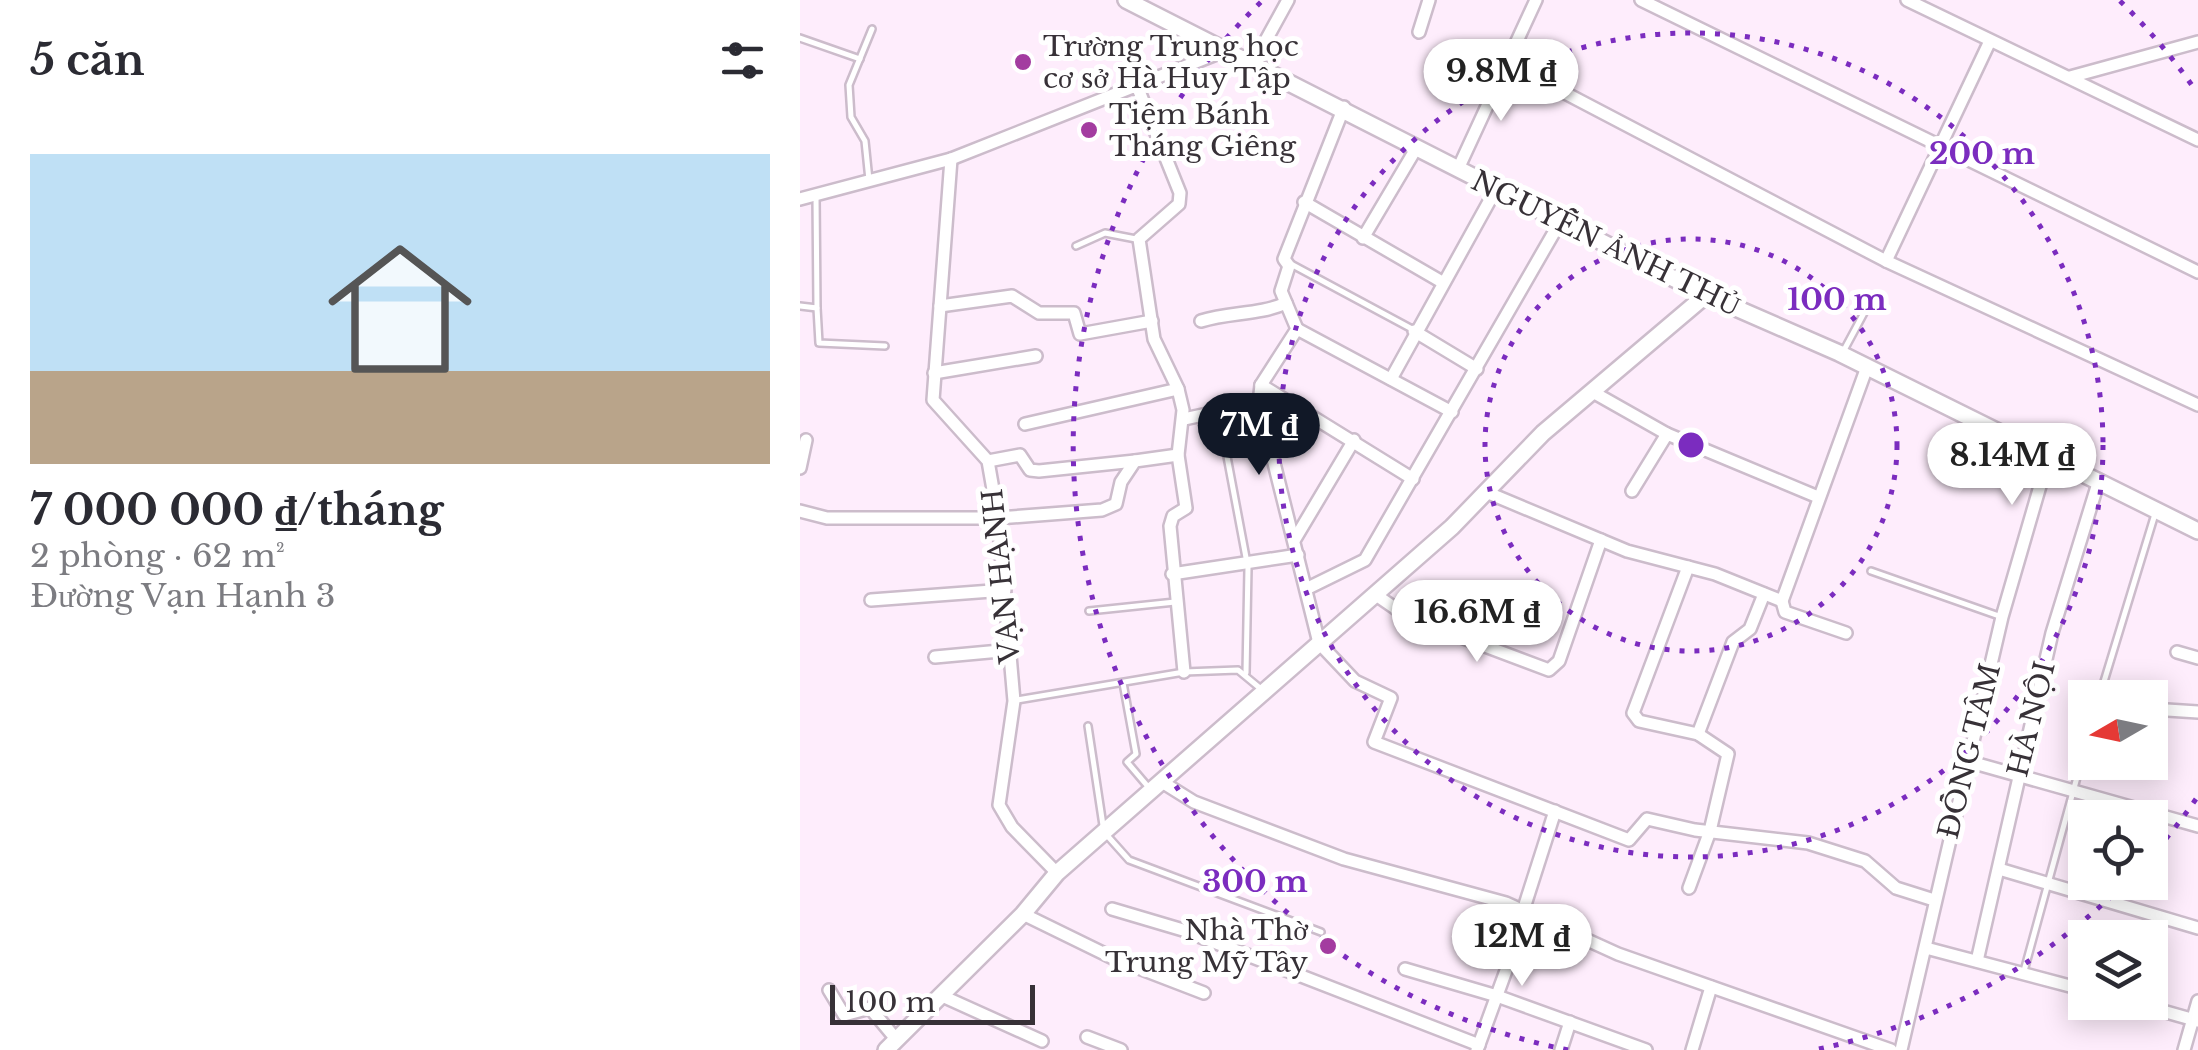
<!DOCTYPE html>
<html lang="vi">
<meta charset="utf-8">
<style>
:root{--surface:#fff;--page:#f2f2f3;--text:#2b2b33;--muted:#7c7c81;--accent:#111827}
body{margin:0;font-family:"Libre Baskerville",serif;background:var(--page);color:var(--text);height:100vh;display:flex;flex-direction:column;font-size:38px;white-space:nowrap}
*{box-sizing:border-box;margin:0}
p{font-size:32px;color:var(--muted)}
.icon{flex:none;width:55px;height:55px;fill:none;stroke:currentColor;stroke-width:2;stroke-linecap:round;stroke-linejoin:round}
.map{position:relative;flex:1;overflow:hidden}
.side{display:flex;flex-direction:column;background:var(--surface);width:800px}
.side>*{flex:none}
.needle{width:65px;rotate:261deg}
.buttons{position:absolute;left:1268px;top:680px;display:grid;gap:20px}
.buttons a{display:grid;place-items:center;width:100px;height:100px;border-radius:0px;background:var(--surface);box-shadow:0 5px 25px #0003;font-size:50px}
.scale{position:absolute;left:30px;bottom:25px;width:205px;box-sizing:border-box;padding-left:10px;border:5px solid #373137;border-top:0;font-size:28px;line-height:35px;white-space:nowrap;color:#373137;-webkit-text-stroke:8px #fff;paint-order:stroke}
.price{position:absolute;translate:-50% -85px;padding:0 22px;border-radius:35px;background:#fff;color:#222;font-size:32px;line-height:65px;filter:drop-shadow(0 2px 5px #0008)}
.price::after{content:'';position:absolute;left:50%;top:60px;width:30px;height:22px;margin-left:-15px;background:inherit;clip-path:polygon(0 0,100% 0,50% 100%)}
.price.active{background:var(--accent);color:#fff}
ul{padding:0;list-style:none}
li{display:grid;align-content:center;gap:20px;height:530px;padding:0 30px}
li span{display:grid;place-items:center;height:310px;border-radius:0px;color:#555}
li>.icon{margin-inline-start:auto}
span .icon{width:180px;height:180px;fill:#fffc;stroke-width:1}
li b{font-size:42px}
h2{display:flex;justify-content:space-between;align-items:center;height:120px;padding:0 30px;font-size:42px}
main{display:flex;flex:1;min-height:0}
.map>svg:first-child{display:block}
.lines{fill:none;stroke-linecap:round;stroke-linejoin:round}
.lane-casing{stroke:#ccbccb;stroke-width:10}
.street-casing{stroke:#ccbccb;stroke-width:16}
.secondary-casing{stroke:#ccbccb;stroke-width:20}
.lane{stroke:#fff;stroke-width:5}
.street{stroke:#fff;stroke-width:11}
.secondary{stroke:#fff;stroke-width:15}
.ring{fill:none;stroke:#7b2cbf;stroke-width:5;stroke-dasharray:5 10}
.poi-dot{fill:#a33ca0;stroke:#fff;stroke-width:4}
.labels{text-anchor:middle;stroke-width:10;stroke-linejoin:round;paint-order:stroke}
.poi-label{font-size:28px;fill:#373137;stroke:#fff;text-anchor:start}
.street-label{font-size:28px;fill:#373137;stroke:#fff}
.centre{fill:#7b2cbf;stroke:#fff;stroke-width:5}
.ring-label{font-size:30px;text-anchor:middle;font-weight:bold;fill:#7b2cbf;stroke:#fff;stroke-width:10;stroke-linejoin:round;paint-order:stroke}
</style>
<main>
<section class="side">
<h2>5 căn<svg class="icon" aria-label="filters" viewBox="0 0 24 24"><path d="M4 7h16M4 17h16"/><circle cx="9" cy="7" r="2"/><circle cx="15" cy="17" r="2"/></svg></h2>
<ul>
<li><span style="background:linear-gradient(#bfe0f5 70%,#b9a48a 0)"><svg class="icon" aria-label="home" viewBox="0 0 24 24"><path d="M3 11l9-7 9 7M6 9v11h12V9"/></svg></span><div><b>7 000 000 ₫/tháng</b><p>2 phòng · 62 m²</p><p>Đường Vạn Hạnh 3</p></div></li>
</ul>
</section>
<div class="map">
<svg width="1398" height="1050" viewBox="0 0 1398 1050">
<rect width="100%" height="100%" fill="#feedfc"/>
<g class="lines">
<defs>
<g id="lane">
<polyline points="0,38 60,59"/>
<polyline points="69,180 65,141 51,117 49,85 72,29"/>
<polyline points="276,246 305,233 336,239"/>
<polyline points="489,263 612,329"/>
<polyline points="0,306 17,308 16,196"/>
<polyline points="17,308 19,343 85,346"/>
<polyline points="1043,352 1072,298"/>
<polyline points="419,414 448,568 446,673"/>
<polyline points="1071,571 1199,616"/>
<polyline points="289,611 375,602"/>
<polyline points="323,683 336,754 327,762 350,789"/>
<polyline points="1299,698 1355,514"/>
<polyline points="217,700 384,672 438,670 461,689"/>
<polyline points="288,726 304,832 329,860 521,932"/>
<polyline points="1350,838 1356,815"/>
<polyline points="1224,971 1285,748"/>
</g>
<g id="street">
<polyline points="841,0 1398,272"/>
<polyline points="1107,0 1398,140"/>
<polyline points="619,32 629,0"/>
<polyline points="454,62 488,0"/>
<polyline points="706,62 1086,261 1398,405"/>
<polyline points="1270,77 1398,42"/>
<polyline points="337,86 380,193 379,204 339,239 354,339 378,389 383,410 378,455 386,508 373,516 370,526 384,672"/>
<polyline points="151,159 133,400 188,461 198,518 214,701 199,805 212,827 257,873"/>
<polyline points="658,169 736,0"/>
<polyline points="0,199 151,159 429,49"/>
<polyline points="504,202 642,282"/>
<polyline points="563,238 617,147"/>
<polyline points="1086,261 1190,41"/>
<polyline points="140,306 212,296 239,313 274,313 280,334 352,321"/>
<path d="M401,321C430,312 459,315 486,303"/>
<polyline points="497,329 461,385 459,403 519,643 555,681 591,698 574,742 829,840 847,819 895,830 1008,843 1065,861 1096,888 1134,900"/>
<polyline points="497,329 481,291 489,266 484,259 544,107"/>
<polyline points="497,329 652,412"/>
<polyline points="614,331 677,369"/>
<polyline points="134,373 236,356"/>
<polyline points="591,379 696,189"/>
<polyline points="461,385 613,479"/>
<polyline points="791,391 867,434"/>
<polyline points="384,419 459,403"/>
<polyline points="225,424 378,389"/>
<polyline points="188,461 220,455 230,470 239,471 335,461"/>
<polyline points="0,468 6,440"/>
<polyline points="832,491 867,434 1018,497"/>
<polyline points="686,492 827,551 915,574 982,601 1067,367"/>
<polyline points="0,511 27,518 198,518 302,510 316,504 321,482 335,461 378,455"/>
<polyline points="495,539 554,440"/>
<polyline points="888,567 833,713 839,721 898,734 928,754 910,831 889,888"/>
<polyline points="372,574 498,555"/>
<polyline points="506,589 565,560 760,222"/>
<polyline points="576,595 608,617 749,670 759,661 801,540"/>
<polyline points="71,600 205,590"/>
<polyline points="982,601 985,612 1046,633"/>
<polyline points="1377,652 1398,658"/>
<polyline points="135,657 211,650"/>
<polyline points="1352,709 1398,712"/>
<polyline points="898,734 933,642 950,629 964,594"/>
<polyline points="1167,761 1398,826"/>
<polyline points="362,782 394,802 544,859 706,903 818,954 1091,1050"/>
<polyline points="1199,869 1398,928"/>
<polyline points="312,909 383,930 679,1045"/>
<polyline points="723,911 755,811"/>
<polyline points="223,914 313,958 404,993"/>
<polyline points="1126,948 1285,990"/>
<polyline points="1177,961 1252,633 1299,480"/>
<polyline points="605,969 697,996 846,1050"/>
<polyline points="29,990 44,1015 70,1008 96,1039"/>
<polyline points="140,995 242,1041"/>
<polyline points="1331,1002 1398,1021"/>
<polyline points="287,1037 321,1050"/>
<polyline points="677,1050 727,913"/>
<polyline points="761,1050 770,1022"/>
<polyline points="892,1050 911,987"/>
<polyline points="1101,1050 1202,617 1249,455"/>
<polyline points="1384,1050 1398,1001"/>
</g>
<g id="secondary">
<polyline points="326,0 906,295 1039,353 1398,531"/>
<polyline points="86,1050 223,914 257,873 652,527 743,433 906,295"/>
</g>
</defs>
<use href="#lane" class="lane-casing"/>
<use href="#street" class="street-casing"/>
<use href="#secondary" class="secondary-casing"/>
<use href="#lane" class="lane"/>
<use href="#street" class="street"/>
<use href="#secondary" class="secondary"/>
</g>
<g class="ring">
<circle cx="891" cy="445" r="206"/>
<circle cx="891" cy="445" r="412"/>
<path d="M1396 799A617 617 0 0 1 1353 854M1323 885A617 617 0 0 1 1014 1050M768 1050A617 617 0 0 1 462 1M1320 1A617 617 0 0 1 1396 91"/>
</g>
<g class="poi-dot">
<circle cx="223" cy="62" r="10"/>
<circle cx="289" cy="130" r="10"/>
<circle cx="528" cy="946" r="10"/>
</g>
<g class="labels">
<g class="poi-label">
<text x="243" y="56">Trường Trung học<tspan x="243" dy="32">cơ sở Hà Huy Tập</tspan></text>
<text x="309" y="124">Tiệm Bánh<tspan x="309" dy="32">Tháng Giêng</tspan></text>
<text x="508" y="940" text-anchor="end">Nhà Thờ<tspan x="508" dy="32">Trung Mỹ Tây</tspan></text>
</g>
<g class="street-label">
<text transform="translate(806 243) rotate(26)" y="10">NGUYỄN ẢNH THỦ</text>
<text transform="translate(201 576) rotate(-96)" y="10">VẠN HẠNH</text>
<text transform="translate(1231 719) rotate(-76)" y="10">HÀ NỘI</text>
<text transform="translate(1169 751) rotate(-76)" y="10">ĐỒNG TÂM</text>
</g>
</g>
<circle cx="891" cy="445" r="15" class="centre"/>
<g class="ring-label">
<text x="1182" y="164">200 m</text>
<text x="1037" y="310">100 m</text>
<text x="455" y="892">300 m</text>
</g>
</svg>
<div class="buttons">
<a><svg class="needle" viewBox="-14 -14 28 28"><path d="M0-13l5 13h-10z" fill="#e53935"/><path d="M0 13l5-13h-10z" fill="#7c7c81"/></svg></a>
<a><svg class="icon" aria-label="locate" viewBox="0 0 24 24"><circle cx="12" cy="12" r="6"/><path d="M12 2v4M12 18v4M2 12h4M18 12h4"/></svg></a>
<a><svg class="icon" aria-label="layers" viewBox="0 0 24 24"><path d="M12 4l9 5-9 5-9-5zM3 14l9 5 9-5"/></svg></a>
</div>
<div class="scale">100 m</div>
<b class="price" style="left:701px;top:124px">9.8M ₫</b>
<b class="price active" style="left:459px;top:478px">7M ₫</b>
<b class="price" style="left:1212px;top:508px">8.14M ₫</b>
<b class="price" style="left:677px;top:665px">16.6M ₫</b>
<b class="price" style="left:722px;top:989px">12M ₫</b>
</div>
</main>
